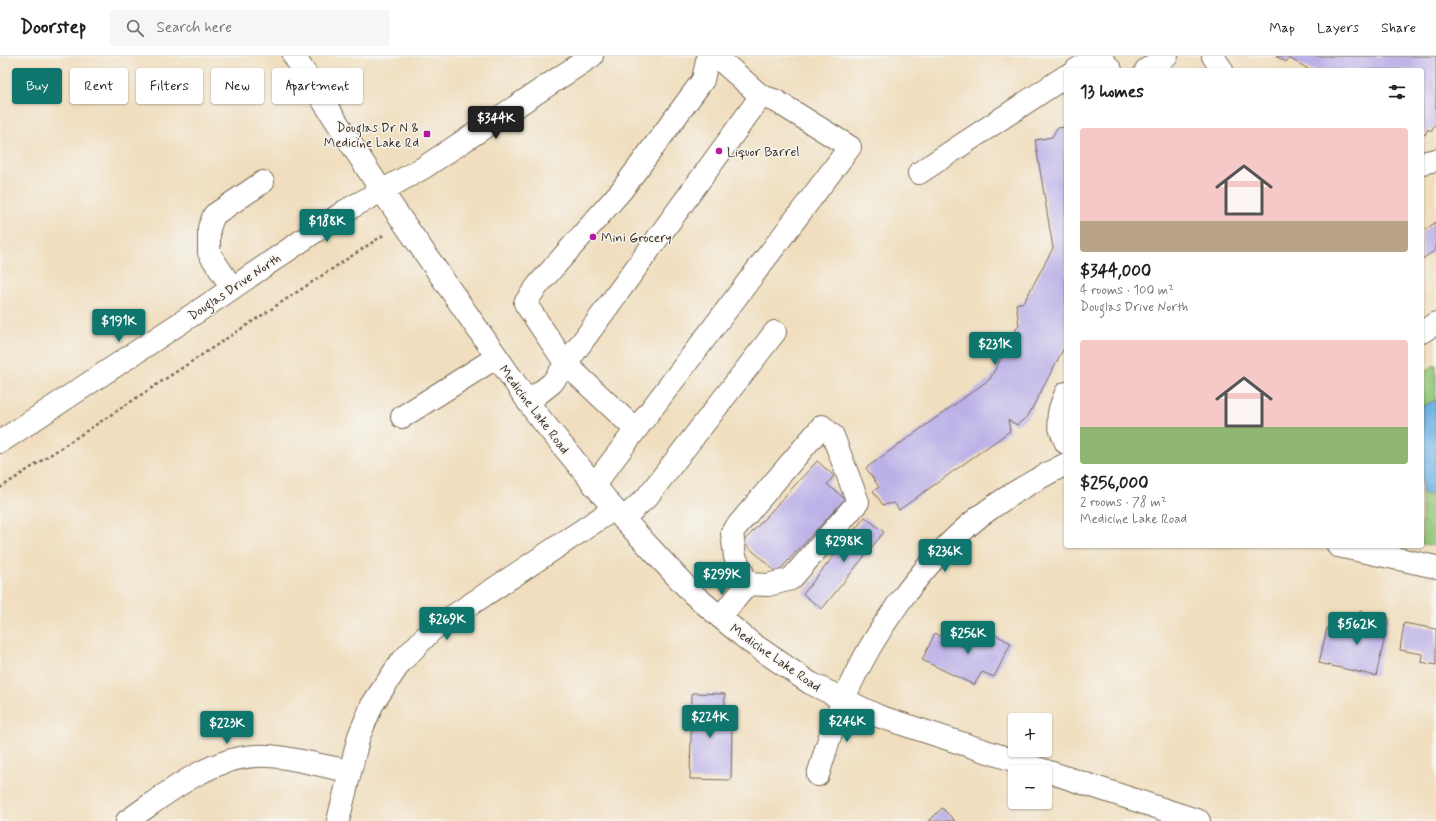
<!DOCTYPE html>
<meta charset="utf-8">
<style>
:root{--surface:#fff;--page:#f6f6f6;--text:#202124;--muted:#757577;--line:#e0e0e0;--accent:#0f766e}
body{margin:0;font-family:Mynerve,sans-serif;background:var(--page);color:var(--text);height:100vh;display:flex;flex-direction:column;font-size:15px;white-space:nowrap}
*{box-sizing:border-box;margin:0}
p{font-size:13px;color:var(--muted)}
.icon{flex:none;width:22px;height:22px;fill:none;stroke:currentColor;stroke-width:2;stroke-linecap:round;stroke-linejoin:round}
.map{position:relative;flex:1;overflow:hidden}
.sheet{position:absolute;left:1064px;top:12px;width:360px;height:480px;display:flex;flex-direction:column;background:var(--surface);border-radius:4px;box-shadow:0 1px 3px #0004}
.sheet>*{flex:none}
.top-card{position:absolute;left:12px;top:12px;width:380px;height:36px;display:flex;gap:8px}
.tools{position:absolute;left:1008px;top:657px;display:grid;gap:8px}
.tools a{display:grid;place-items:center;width:44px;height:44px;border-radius:4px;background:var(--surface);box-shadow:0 1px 3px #0004;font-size:20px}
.price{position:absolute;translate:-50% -34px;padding:0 9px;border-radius:4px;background:var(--accent);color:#fff;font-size:13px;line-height:26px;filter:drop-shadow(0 1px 2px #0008)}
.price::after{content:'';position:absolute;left:50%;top:24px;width:12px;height:9px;margin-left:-6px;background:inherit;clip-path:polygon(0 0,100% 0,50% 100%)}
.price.on{background:#222;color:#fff}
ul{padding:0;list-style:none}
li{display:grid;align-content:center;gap:8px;height:212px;padding:0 16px}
li span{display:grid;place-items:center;height:124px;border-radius:4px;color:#555}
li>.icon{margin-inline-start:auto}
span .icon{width:72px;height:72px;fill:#fffc;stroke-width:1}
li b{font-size:17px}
h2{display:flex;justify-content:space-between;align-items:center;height:48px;padding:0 16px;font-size:17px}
.pill{padding:0 14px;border-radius:4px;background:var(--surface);box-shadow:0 1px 3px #0004;font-size:14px;line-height:36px}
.pill.on{background:var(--accent);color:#fff}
header{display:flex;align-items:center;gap:24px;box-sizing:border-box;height:56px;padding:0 20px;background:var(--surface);border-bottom:1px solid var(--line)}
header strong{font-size:19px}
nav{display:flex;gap:22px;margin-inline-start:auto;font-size:14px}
.search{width:280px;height:36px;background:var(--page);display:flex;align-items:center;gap:10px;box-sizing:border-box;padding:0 14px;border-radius:4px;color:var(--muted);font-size:15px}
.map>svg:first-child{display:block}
.green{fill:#8fc475;stroke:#65774a}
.water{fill:#6bb0e1;stroke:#536d80}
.building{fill:#bcb1e7}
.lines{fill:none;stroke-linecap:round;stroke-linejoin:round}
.minor-casing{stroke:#7a6956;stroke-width:24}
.path{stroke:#7a6956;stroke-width:2.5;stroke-dasharray:3 3;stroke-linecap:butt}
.minor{stroke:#fff;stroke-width:22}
.poi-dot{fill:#b5179e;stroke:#f6f6f2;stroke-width:1.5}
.labels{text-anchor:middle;stroke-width:3;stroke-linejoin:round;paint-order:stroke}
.poi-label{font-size:13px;fill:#3b2a1e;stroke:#f6f6f2;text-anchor:start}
.street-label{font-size:13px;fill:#3b2a1e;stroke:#f6f6f2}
</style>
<header>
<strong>Doorstep</strong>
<div class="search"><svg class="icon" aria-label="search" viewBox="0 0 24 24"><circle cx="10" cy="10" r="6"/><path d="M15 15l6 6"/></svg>Search here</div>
<nav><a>Map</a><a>Layers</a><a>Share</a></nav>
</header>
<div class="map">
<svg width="1436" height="765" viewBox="0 0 1436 765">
<rect width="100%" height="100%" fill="#f6f6f2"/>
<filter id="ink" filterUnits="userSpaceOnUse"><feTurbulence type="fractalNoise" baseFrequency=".025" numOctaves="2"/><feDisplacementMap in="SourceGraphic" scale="8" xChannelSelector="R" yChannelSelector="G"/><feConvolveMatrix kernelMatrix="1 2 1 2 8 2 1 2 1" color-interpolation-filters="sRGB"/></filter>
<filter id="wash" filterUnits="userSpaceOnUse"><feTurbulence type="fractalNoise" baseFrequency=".012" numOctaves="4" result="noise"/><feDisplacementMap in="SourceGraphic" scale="16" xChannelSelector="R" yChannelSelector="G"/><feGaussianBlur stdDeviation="0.9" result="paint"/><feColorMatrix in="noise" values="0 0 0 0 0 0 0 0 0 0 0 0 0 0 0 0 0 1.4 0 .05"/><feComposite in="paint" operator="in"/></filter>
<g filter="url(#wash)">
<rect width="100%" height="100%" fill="#f0debe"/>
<polygon class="green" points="1436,308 1436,490 1422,488 1422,317"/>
<polygon class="water" points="1436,344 1436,440 1422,437 1422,351"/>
<g id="blocks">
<g class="building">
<polygon points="1276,0 1436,0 1436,67 1431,75 1428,73 1425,79 1422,77 1422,14 1310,14 1289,2 1286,6"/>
<polygon points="1066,71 1066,288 1028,360 1017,369 1008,364 1010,375 899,454 894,447 883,449 873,435 879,431 866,412 990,323 1019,268 1016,248 1024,246 1053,192 1035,84 1052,81 1057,72"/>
<polygon points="1436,166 1436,194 1422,203 1422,176"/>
<polygon points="817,405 834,420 827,428 845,443 777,517 743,486"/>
<polygon points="865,461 884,476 822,553 803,538"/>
<polygon points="1360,555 1389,562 1376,620 1319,607 1327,572 1355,579"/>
<polygon points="1404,567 1436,573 1436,609 1421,606 1422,598 1400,594"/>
<polygon points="975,568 1011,587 994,621 982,616 974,629 922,604 935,577 963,591"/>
<polygon points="692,637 725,638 724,673 732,672 731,724 690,723"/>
<polygon points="942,752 955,765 929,765"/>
</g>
</g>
</g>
<g filter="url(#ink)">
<use href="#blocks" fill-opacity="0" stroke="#7a6956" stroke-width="1"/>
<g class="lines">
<defs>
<g id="minor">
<polyline points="294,0 381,134 536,357 614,453 693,538 720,561 750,586 810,627 878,660 1199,765"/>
<polyline points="708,0 703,24 621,135 538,229 525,247 566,308 761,40 716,0"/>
<polyline points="1099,0 1111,14"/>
<polyline points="1213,0 1222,14"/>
<polyline points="1076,14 1097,0"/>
<polyline points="1146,14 1167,0"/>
<polyline points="1422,107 1436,104"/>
<polyline points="919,117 1066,20"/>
<polyline points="232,232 209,197 209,172 214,159 263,126"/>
<polyline points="1422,276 1436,267"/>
<path d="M1066,337C1056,359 1056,365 1066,387"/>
<polyline points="528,346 552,327 566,308 635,373"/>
<polyline points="402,361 497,301"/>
<polyline points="0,386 218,242 345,155 423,112 592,0"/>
<polyline points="594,429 850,91 776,45 761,40"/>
<polyline points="623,463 647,441 775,276"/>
<polyline points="1338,490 1436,511"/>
<polyline points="720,561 748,528 768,529 791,523 858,446 833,380 822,370 732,476 735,501 748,528"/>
<path d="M818,719C826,694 833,667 843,644C874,575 921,507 980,460C1007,440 1036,423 1066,408"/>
<path d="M127,765C165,739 207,703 255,700C281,698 321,710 349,715"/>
<polyline points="338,765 359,680 372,649 400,607 432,574 614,453"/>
</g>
</defs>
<use href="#minor" class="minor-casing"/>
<polyline class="path" points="0,432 385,178"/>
<use href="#minor" class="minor"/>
</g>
</g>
<g class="poi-dot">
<rect x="423" y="74" width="8" height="8" rx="2"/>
<circle cx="719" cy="95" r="4"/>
<circle cx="593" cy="181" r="4"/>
</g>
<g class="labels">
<g class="poi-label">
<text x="419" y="76" text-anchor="end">Douglas Dr N &amp;<tspan x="419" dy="15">Medicine Lake Rd</tspan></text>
<text x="727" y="100">Liquor Barrel</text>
<text x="601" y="186">Mini Grocery</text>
</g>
<g class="street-label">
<text transform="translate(234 230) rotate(-34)" y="5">Douglas Drive North</text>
<text transform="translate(535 353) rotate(53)" y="5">Medicine Lake Road</text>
<text transform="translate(776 601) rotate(35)" y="5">Medicine Lake Road</text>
</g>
</g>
</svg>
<div class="tools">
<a>+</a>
<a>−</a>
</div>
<b class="price on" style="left:496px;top:84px">$344K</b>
<b class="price" style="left:327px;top:187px">$188K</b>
<b class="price" style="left:119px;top:287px">$191K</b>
<b class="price" style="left:995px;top:310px">$231K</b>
<b class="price" style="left:844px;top:507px">$298K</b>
<b class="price" style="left:945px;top:517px">$236K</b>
<b class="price" style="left:722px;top:540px">$299K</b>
<b class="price" style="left:447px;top:585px">$269K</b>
<b class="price" style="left:1357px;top:590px">$562K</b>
<b class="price" style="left:968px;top:599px">$256K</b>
<b class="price" style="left:710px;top:683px">$224K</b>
<b class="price" style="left:847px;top:687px">$246K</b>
<b class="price" style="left:227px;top:689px">$223K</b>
<div class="top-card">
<a class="pill on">Buy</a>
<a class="pill">Rent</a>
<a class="pill">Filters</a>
<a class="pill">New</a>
<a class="pill">Apartment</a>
</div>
<section class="sheet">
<h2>13 homes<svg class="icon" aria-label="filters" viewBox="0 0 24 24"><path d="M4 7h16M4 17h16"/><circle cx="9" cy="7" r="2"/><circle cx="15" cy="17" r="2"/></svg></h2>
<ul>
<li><span style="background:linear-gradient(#f6c9c9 75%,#b9a48a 0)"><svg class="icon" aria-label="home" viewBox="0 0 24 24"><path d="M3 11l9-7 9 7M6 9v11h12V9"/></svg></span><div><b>$344,000</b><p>4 rooms · 100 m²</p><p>Douglas Drive North</p></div></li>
<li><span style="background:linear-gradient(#f6c9c9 70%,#8fb573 0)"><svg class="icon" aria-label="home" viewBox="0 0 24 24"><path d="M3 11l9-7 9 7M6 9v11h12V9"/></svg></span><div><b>$256,000</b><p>2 rooms · 78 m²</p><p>Medicine Lake Road</p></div></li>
</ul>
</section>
</div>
